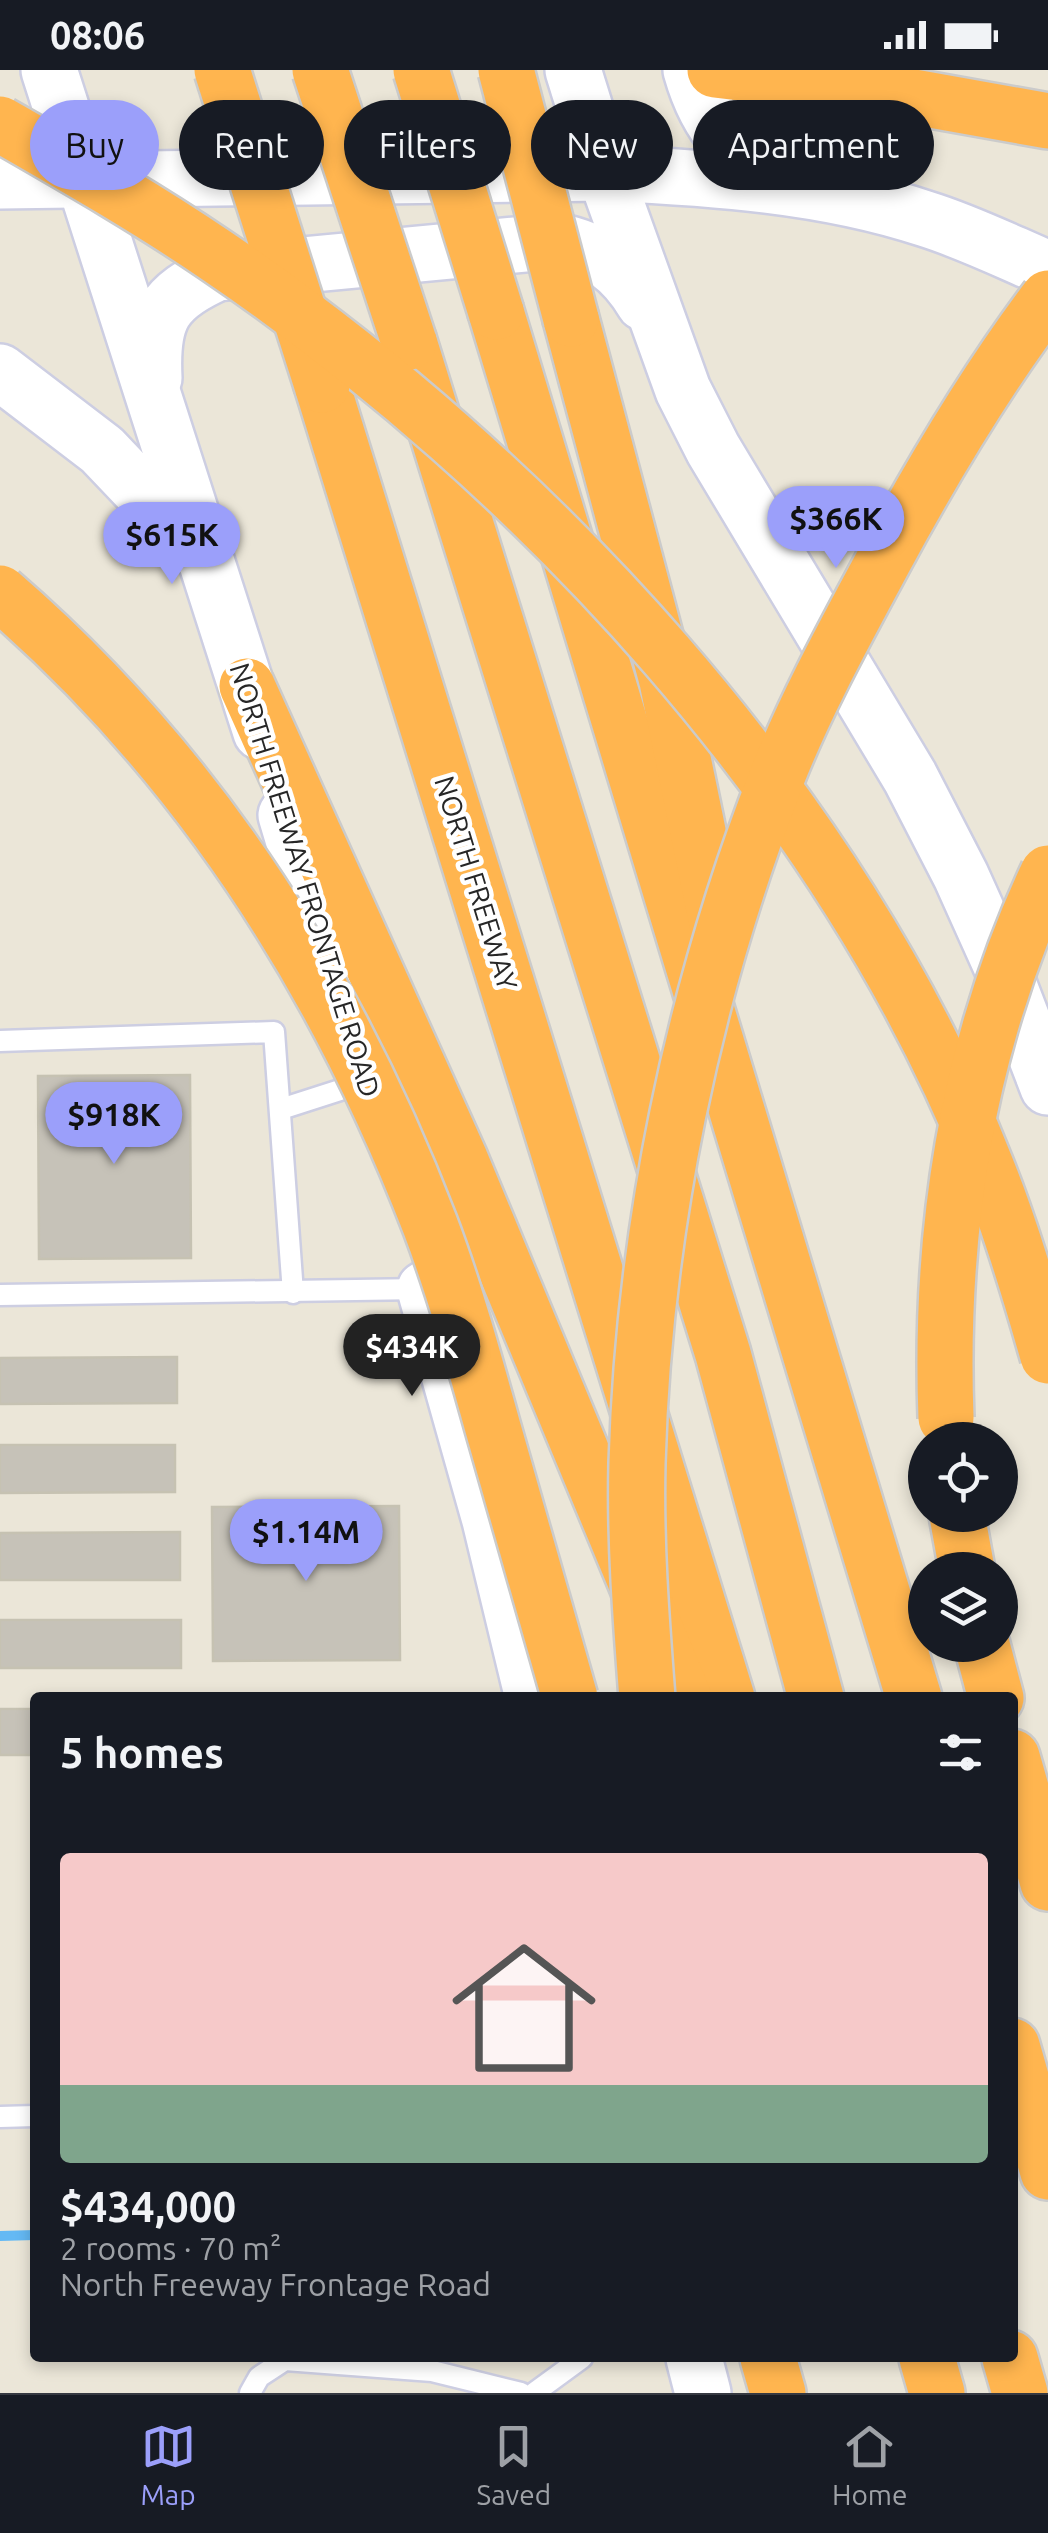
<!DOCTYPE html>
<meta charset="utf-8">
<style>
:root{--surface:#171b24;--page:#20242c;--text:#f1f3f6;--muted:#9ea1a6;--line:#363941;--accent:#9b9ffa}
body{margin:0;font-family:Ubuntu,sans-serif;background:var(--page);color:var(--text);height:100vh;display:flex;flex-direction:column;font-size:38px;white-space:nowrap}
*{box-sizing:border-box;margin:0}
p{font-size:32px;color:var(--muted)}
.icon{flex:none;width:55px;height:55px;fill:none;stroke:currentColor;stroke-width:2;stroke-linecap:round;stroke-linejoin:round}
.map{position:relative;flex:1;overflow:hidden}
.details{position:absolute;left:30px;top:1622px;width:988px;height:670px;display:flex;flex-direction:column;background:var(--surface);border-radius:10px;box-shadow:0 5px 15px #0003}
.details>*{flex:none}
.banner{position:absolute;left:30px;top:30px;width:990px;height:90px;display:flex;gap:20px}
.controls{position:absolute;left:908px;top:1352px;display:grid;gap:20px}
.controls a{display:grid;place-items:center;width:110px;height:110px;border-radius:50%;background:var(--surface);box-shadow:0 5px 15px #0003;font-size:50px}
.price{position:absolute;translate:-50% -85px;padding:0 22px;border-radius:35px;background:var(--accent);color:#111;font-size:32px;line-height:65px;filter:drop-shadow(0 2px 5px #0008)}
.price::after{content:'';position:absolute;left:50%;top:60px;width:30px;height:22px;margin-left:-15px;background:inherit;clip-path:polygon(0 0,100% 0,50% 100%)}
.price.selected{background:#222;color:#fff}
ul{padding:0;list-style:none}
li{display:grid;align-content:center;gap:20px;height:530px;padding:0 30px}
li+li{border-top:2px solid var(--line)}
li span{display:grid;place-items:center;height:310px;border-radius:10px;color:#555}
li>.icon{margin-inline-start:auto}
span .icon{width:180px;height:180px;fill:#fffc;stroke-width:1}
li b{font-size:42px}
h2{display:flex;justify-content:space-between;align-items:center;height:120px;padding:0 30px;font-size:42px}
.chip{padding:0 35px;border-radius:45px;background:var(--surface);box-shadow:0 5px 15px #0003;font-size:35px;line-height:90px}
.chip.selected{background:var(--accent);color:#111}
.status{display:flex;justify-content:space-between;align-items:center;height:70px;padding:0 50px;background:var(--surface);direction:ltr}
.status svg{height:28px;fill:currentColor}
.menu{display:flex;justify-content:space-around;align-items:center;height:140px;border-top:2px solid var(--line);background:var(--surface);font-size:28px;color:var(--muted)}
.menu a{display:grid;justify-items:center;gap:5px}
.menu .selected{color:var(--accent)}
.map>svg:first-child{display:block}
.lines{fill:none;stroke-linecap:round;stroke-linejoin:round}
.stream{stroke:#64b9f4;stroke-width:10}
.building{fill:#c6c2b8;stroke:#c6c2b2;stroke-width:2.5}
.service-casing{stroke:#cdcee2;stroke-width:25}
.secondary-casing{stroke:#cdcee2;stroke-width:60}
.motorway-casing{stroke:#cbcbcb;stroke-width:60}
.service{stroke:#fff;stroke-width:20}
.secondary{stroke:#fff;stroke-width:55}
.motorway{stroke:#ffb54f;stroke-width:55}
.motorway-bridge-casing{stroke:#cbcbcb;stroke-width:60;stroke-linecap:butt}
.motorway-bridge{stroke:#ffb54f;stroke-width:55}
.labels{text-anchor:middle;stroke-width:9;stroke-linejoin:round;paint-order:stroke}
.street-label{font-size:28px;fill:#272727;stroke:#fff}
</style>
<div class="status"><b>08:06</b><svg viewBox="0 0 49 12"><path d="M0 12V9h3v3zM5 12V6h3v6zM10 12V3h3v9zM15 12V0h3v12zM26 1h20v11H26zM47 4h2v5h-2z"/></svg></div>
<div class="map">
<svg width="1048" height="2323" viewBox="0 0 1048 2323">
<rect width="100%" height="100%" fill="#ebe6d8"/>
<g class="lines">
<polyline class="stream" points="0,2166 35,2165"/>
</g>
<g class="building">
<polygon points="190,1005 191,1188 39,1189 38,1006"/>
<polygon points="177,1287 177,1333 0,1334 0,1288"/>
<polygon points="0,1375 175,1375 175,1422 0,1423"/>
<polygon points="399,1436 400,1590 213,1591 212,1437"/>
<polygon points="180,1462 180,1510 0,1510 0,1463"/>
<rect x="0" y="1550" width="181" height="48"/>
<rect x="0" y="1639" width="35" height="46"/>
</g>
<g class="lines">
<defs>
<g id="service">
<polyline points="0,971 274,962 293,1223"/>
<polyline points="281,1039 365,1012"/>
<polyline points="0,1225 423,1219"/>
<polyline points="0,2047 35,2046"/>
<polyline points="250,2323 259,2307 285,2290 432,2301 521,2323"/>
<polyline points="534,2323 582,2288"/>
</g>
<g id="secondary">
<polyline points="49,0 261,662"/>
<polyline points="573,0 605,103 683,320 713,379 910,707 961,806 1001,895 1048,1017"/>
<path d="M691,0C708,60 735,85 789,113"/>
<path d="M0,111L605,103C711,108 824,115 926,149C968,162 1008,182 1048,199"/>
<polyline points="0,302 102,380 197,480"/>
<path d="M154,308C151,248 163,227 217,203L557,171C597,179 623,198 644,233"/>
<polyline points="286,745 346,945"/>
<polyline points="425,1219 490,1450 533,1628"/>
<polyline points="694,2288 703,2323"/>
</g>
<g id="motorway">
<polyline points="715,0 852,16 1048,51"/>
<polyline points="496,242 914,1628"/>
<polyline points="571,249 667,611 720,868"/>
<polyline points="409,272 723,1284 816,1628"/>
<polyline points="322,315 727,1628"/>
<polyline points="247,616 460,1089 684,1628"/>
<polyline points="957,1445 967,1500"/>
<polyline points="982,1575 996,1628"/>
<polyline points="1012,1687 1048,1813"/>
<polyline points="1012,1976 1048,2102"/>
<polyline points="768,2288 778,2323"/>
<polyline points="927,2288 937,2323"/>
<polyline points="1010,2288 1020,2323"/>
</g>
</defs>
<use href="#service" class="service-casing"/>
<use href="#secondary" class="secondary-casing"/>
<use href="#motorway" class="motorway-casing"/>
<use href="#service" class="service"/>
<use href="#secondary" class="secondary"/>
<use href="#motorway" class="motorway"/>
<defs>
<g id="motorway-bridge">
<polyline points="222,0 322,315"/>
<polyline points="320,0 409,272"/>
<polyline points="421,0 496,242"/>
<polyline points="506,0 571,249"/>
<path d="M0,54C73,96 145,137 214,184C535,401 842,732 986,1096C1011,1158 1030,1222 1048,1286"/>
<path d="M0,523C198,694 337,913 430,1155C455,1221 474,1290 493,1358C519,1448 544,1538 570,1628"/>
<path d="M946,1348C939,1159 967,975 1048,803"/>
<path d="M647,1628C641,1550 635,1471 637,1393C644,1161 692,924 777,707C806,633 846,561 884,490C933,399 986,310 1048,228"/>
</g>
</defs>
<use href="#motorway-bridge" class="motorway-bridge-casing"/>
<use href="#motorway-bridge" class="motorway-bridge"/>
</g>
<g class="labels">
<g class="street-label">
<text transform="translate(305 810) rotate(73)" y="10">NORTH FREEWAY FRONTAGE ROAD</text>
<text transform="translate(476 813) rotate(73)" y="10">NORTH FREEWAY</text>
</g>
</g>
</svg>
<div class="controls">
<a><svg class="icon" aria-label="locate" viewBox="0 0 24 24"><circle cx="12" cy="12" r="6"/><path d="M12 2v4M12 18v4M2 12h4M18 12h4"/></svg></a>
<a><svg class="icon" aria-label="layers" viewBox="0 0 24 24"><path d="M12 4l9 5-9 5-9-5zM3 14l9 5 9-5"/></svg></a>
</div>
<b class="price" style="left:836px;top:501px">$366K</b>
<b class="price" style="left:172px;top:517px">$615K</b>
<b class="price" style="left:114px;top:1097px">$918K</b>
<b class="price selected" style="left:412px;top:1329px">$434K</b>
<b class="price" style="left:306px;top:1514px">$1.14M</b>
<div class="banner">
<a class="chip selected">Buy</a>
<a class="chip">Rent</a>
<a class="chip">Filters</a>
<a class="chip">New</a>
<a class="chip">Apartment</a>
</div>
<section class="details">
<h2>5 homes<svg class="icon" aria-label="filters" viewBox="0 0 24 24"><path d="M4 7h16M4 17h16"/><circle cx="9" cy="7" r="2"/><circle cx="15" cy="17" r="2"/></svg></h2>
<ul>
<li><span style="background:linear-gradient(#f6c9c9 75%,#7fa58c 0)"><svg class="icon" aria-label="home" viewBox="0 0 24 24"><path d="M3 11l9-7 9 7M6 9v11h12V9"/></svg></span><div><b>$434,000</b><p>2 rooms · 70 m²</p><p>North Freeway Frontage Road</p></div></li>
</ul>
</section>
</div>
<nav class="menu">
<a class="selected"><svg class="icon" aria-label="map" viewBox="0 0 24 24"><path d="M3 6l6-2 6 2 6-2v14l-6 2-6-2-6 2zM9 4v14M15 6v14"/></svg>Map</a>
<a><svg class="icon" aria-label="saved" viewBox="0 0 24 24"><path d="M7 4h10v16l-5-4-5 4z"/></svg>Saved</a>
<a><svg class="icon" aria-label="home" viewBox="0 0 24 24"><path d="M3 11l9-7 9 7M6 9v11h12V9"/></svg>Home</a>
</nav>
